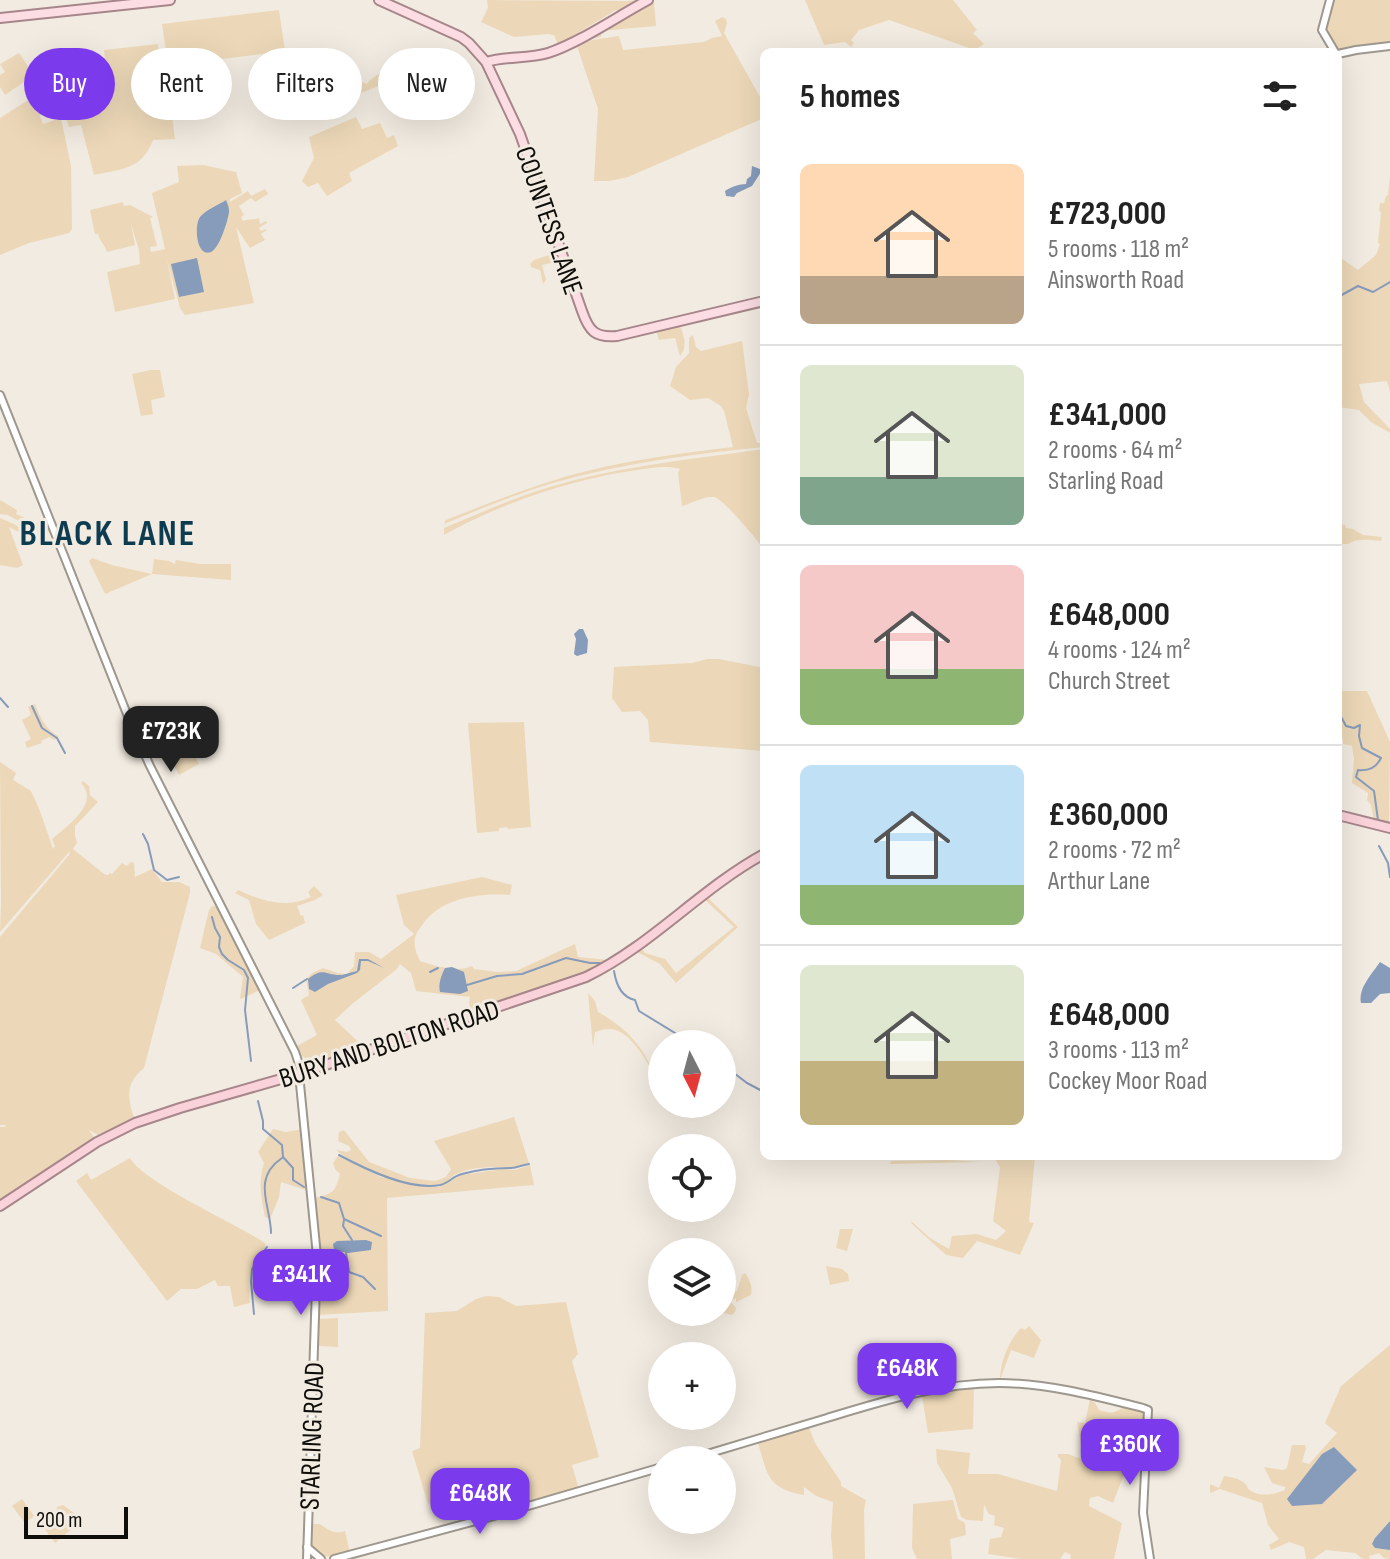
<!DOCTYPE html>
<meta charset="utf-8">
<style>
:root{--surface:#fff;--page:#f2f2f2;--text:#222;--muted:#767676;--line:#e0e0e0;--accent:#7c3aed}
body{margin:0;font-family:"Sofia Sans Condensed",sans-serif;background:var(--page);color:var(--text);height:100vh;display:flex;flex-direction:column;font-size:30px;white-space:nowrap}
*{box-sizing:border-box;margin:0}
p{font-size:26px;color:var(--muted)}
.icon{flex:none;width:44px;height:44px;fill:none;stroke:currentColor;stroke-width:2;stroke-linecap:round;stroke-linejoin:round}
.map{position:relative;flex:1;overflow:hidden}
.side{position:absolute;left:760px;top:48px;width:582px;height:1112px;display:flex;flex-direction:column;background:var(--surface);border-radius:12px;box-shadow:0 8px 32px #0002}
.side>*{flex:none}
.top-card{position:absolute;left:24px;top:48px;width:616px;height:72px;display:flex;gap:16px}
.needle{width:52px;rotate:174deg}
.buttons{position:absolute;left:648px;top:1030px;display:grid;gap:16px}
.buttons a{display:grid;place-items:center;width:88px;height:88px;border-radius:50%;background:var(--surface);box-shadow:0 8px 32px #0002;font-size:40px}
.scale{position:absolute;left:24px;bottom:20px;width:104px;box-sizing:border-box;padding-left:8px;border:4px solid #100e0a;border-top:0;font-size:22px;line-height:28px;white-space:nowrap;color:#100e0a;-webkit-text-stroke:6px #f2ebe1;paint-order:stroke}
.price{position:absolute;translate:-50% -68px;padding:0 18px;border-radius:16px;background:var(--accent);color:#fff;font-size:26px;line-height:52px;filter:drop-shadow(0 2px 4px #0008)}
.price::after{content:'';position:absolute;left:50%;top:48px;width:24px;height:18px;margin-left:-12px;background:inherit;clip-path:polygon(0 0,100% 0,50% 100%)}
.price.current{background:#222;color:#fff}
ul{padding:0;list-style:none}
li{display:flex;align-items:center;gap:24px;height:200px;padding:0 40px}
li+li{border-top:2px solid var(--line)}
li span{display:grid;place-items:center;flex:none;width:224px;height:160px;border-radius:12px;color:#555}
li>.icon{margin-inline-start:auto}
span .icon{width:96px;height:96px;fill:#fffc;stroke-width:1}
li b{font-size:34px}
h2{display:flex;justify-content:space-between;align-items:center;height:96px;padding:0 40px;font-size:34px}
.pill{padding:0 28px;border-radius:36px;background:var(--surface);box-shadow:0 8px 32px #0002;font-size:28px;line-height:72px}
.pill.current{background:var(--accent);color:#fff}
.map>svg:first-child{display:block}
.green{fill:#ecd8b8}
.water{fill:#879bbb}
.lines{fill:none;stroke-linecap:round;stroke-linejoin:round}
.stream{stroke:#879bbb;stroke-width:2}
.secondary-casing{stroke:#9d978e;stroke-width:10}
.primary-casing{stroke:#a7868b;stroke-width:12}
.trunk-casing{stroke:#a7868b;stroke-width:12}
.secondary{stroke:#fff;stroke-width:6}
.primary{stroke:#fbdde3;stroke-width:8}
.trunk{stroke:#fad2da;stroke-width:8}
.labels{text-anchor:middle;stroke-width:6;stroke-linejoin:round;paint-order:stroke}
.street-label{font-size:28px;fill:#100e0a;stroke:#f2ebe1}
.district-label{font-size:36px;font-weight:bold;letter-spacing:2px;fill:#0d3b50;stroke:#f2ebe1}
</style>
<div class="map">
<svg width="1390" height="1559" viewBox="0 0 1390 1559">
<rect width="100%" height="100%" fill="#f2ebe1"/>
<g class="green">
<polygon points="487,0 627,1 638,0 618,11 616,10 558,45 554,35 548,34 514,37 481,22 488,8"/>
<polygon points="805,0 953,0 977,30 973,33 984,44 975,50 889,20 859,30 851,40 854,43 851,47 845,42 824,45"/>
<path d="M1332,0H1390V43L1339,52C1320,32 1326,24 1332,0Z"/>
<polygon points="654,1 656,26 601,31 601,37 591,39 590,37"/>
<path d="M279,10L285,51L191,63L192,71H189L187,74L179,76L182,98L197,99L198,105L188,106V115L183,111L172,114L175,139L153,140C142,170 121,169 94,175L81,125L69,127L60,101L64,99L63,87L78,86L79,78L90,74V68L106,66L104,50L158,44L159,61L155,65V67L167,66L168,64L162,24Z"/>
<polygon points="722,17 726,19 727,23 724,33 764,104 764,118 628,177 610,181 594,181 598,109 577,46 592,40 619,36 623,50 704,42 712,38 722,36 715,21"/>
<polygon points="19,53 34,75 5,95 0,87 0,75 5,72 0,64"/>
<polygon points="380,73 393,78 391,81 356,95 355,92 352,93 350,89 353,88 357,80 367,84 370,80"/>
<polygon points="33,97 43,124 61,118 71,166 72,229 69,233 29,243 0,255 0,118"/>
<polygon points="356,117 362,129 380,123 387,138 394,135 398,146 349,173 352,181 327,196 318,183 308,187 302,181 314,158 309,137"/>
<path d="M203,165L236,172L242,193L230,199V202L248,191L251,196L265,189L268,194L255,202L251,198L239,206L244,215L241,217L243,221C249,218 253,221 259,218L260,224L266,221L267,223L259,228L261,231L266,229L267,230L261,234L265,240L250,248L236,227L254,303L185,315L180,308L167,260L175,299L115,312L107,272L140,264L139,250L131,224L135,245L107,252C105,245 100,242 98,234H95L90,210L123,202L124,206L130,205L153,217L150,218L157,246L150,247L151,252L165,249L152,193L179,182L177,166Z"/>
<polygon points="1390,176 1390,392 1387,381 1359,384 1364,402 1390,429 1390,433 1371,422 1359,410 1338,407 1338,256 1358,270 1376,255 1380,244 1378,243 1381,212 1379,211 1380,203 1384,203 1386,196 1388,195"/>
<polygon points="555,253 558,261 542,265 546,280 543,284 540,270 531,267 530,264 534,260"/>
<path d="M678,325L681,328C684,337 688,347 680,356L675,338L659,340L656,330Z"/>
<path d="M693,335L696,347L701,351L742,341L749,394L746,408L757,443H764V447C693,454 622,463 553,483C516,494 480,509 444,524L446,520C492,502 538,483 587,471C635,459 684,453 733,447L724,411L721,406L708,398L690,400L670,386L676,367L689,353V338Z"/>
<polygon points="151,370 160,370 165,397 151,400 153,414 141,416 132,374"/>
<path d="M764,449V549C755,538 725,500 714,497C704,496 692,503 682,506L678,473L680,469C666,465 652,468 637,470C572,479 501,503 444,535V528C480,513 516,497 553,486C621,466 693,459 764,449Z"/>
<polygon points="0,500 17,510 16,514 37,523 48,523 50,527 48,534 44,535 8,515 0,514"/>
<polygon points="0,518 16,525 35,540 52,541 60,549 41,543 9,527 23,565 17,568 0,565"/>
<path d="M1338,525H1345L1346,528L1353,529L1363,535L1382,537L1381,541C1369,540 1357,538 1348,544H1338Z"/>
<polygon points="92,558 112,565 152,574 154,559 169,561 175,564 176,560 200,564 231,564 231,580 152,574 105,594 89,561"/>
<polygon points="707,659 719,659 764,668 764,751 650,742 648,720 640,711 622,712 612,698 614,667 692,663"/>
<polygon points="1338,691 1367,691 1390,742 1389,824 1374,821 1371,805 1367,800 1368,793 1352,783 1354,759 1352,746 1343,744 1343,739 1338,732"/>
<path d="M35,704C40,718 46,729 59,737L55,740L49,737L41,741L42,743L27,748L25,742L31,739L22,720L31,715L28,707Z"/>
<polygon points="524,722 531,827 508,829 507,827 499,828 499,831 477,833 468,723"/>
<polygon points="189,745 199,764 179,775 169,756"/>
<path d="M0,762L16,773L13,780L31,791L40,811L53,849L55,846L52,839C66,827 101,803 81,783L83,781L89,786L90,795L98,802L75,826V836L77,843L73,849L104,874L108,875L110,873L112,874L122,863L127,866L131,862L134,863L135,877L152,869L162,882H179L190,887V893L144,1068C125,1083 127,1099 135,1120L121,1125L103,1135L101,1133L98,1135L89,1130L94,1137L90,1139L92,1142L0,1202V1127H6L5,1125H0V937L69,855L70,851L0,932L1,904Z"/>
<path d="M482,877L512,885L510,895C481,893 446,897 426,920C413,936 411,941 420,961C434,966 459,973 472,966L474,969L498,972L516,971L575,944L578,957L608,960L585,974L472,1012L469,1003L470,997L416,991L411,973L400,964L397,969L352,1004L335,1020L365,1048L318,1065L300,1055L295,1047L317,1035L301,1000L309,995L306,979L312,973L323,968L338,973L347,974L354,966L355,952H369L381,959L414,934L404,925L396,895Z"/>
<path d="M314,886L323,895L315,900L297,906L301,916L303,915L305,923L269,940L256,924L249,900L235,893L238,890C262,901 286,909 311,897L308,892Z"/>
<polygon points="707,897 738,927 676,983 660,964 637,952 642,949 645,953 665,959 676,973 734,927 704,899"/>
<polygon points="212,906 217,907 260,990 241,999 240,998 243,977 216,954 200,948 209,910"/>
<path d="M588,993L595,1001L598,1012C625,1027 642,1045 654,1073C644,1058 629,1028 608,1029C603,1029 599,1031 595,1032L593,1047Z"/>
<path d="M514,1117L529,1163C523,1164 517,1167 511,1167C494,1167 473,1166 456,1174C450,1177 448,1182 441,1184C414,1190 356,1168 336,1150L347,1152L351,1150L349,1146L338,1141L339,1132L344,1130L369,1162L410,1178L435,1181L446,1177L451,1169L434,1141Z"/>
<path d="M273,1129L286,1132L303,1129L309,1191L281,1182L279,1197L270,1219L265,1217C261,1198 258,1182 264,1163L258,1152Z"/>
<path d="M338,1156L381,1177L424,1186L439,1187L461,1175L503,1169L515,1170L530,1165L534,1185L387,1198L388,1311L318,1315L321,1258L315,1198C334,1193 335,1192 340,1174L335,1169L333,1163Z"/>
<polygon points="946,1156 948,1156 949,1160 980,1162 890,1164 891,1161 945,1160"/>
<polygon points="996,1156 997,1159 1035,1156 1029,1222 1034,1223 1020,1255 977,1241 963,1258 946,1255 912,1224 911,1221 930,1238 949,1249 952,1236 977,1234 996,1240 1006,1231 993,1221 1000,1167 996,1161"/>
<path d="M130,1158C144,1183 237,1224 265,1243L266,1247C252,1269 247,1276 250,1303L234,1307L230,1286H218L215,1280L197,1289H181L167,1301L76,1181L87,1173L91,1180Z"/>
<polygon points="840,1229 853,1229 847,1251 836,1248"/>
<polygon points="826,1266 842,1269 848,1274 849,1281 830,1285"/>
<path d="M745,1273C750,1281 753,1286 751,1295L736,1302V1298L730,1301L736,1308L735,1312L732,1315L720,1312H722V1290L728,1281L734,1291H737L742,1275Z"/>
<polygon points="486,1296 499,1297 516,1306 566,1302 578,1354 572,1361 599,1457 572,1465 579,1489 492,1515 484,1489 428,1504 412,1451 420,1448 425,1313 457,1311 476,1299"/>
<polygon points="338,1318 338,1347 318,1346 319,1319"/>
<path d="M1029,1326L1041,1340L1034,1358L1011,1350L1000,1380C1000,1362 1009,1340 1021,1328L1025,1330Z"/>
<path d="M1390,1345V1521L1375,1538V1548L1390,1550V1559L1384,1558L1379,1553L1369,1556L1370,1559H1363L1355,1553L1326,1550L1313,1559H1306L1304,1547L1289,1542L1271,1550L1269,1545L1279,1539L1268,1525L1262,1503L1220,1489L1210,1493V1484L1219,1488L1224,1476C1230,1477 1238,1478 1243,1482C1252,1489 1243,1486 1253,1492C1262,1497 1276,1494 1285,1490V1487L1272,1483L1264,1467L1283,1470L1287,1468L1292,1445H1305L1306,1448L1302,1462L1309,1464L1337,1433L1325,1423L1341,1386Z"/>
<polygon points="974,1388 973,1429 928,1433 922,1396"/>
<path d="M1090,1399L1095,1403L1099,1410C1116,1415 1112,1412 1125,1407L1145,1413L1144,1463L1132,1458L1133,1454L1125,1451L1122,1454L1119,1453L1118,1457L1133,1461L1126,1477H1123L1113,1503L1098,1496L1090,1498L1089,1506L1122,1523L1114,1559H1070L1071,1555L1065,1552L1060,1559H1021L988,1554L990,1539L1001,1537L1004,1528L994,1525L995,1516L989,1514L984,1505L983,1521L967,1520L961,1517L952,1488L937,1463L936,1449L970,1453L968,1474H998L1057,1491L1061,1460L1058,1457V1454H1068L1084,1460L1077,1422L1085,1423Z"/>
<path d="M809,1427L815,1443L841,1482V1486L866,1500L864,1510L865,1559H833L831,1536L833,1502L816,1496L804,1487V1495C768,1488 768,1477 758,1443Z"/>
<polygon points="22,1499 34,1516 25,1523 12,1506"/>
<polygon points="953,1500 958,1519 965,1523 966,1535 950,1539 952,1559 917,1559 912,1548 913,1504"/>
<polygon points="63,1505 74,1513 78,1524 55,1543 40,1523 56,1512 57,1507"/>
<path d="M312,1524H320C329,1530 334,1535 345,1531L350,1553L323,1557L312,1548Z"/>
</g>
<g class="water">
<path d="M752,166L760,169L761,172L752,186L737,193L734,197L726,196L725,191C731,187 739,184 746,184L747,179L751,176Z"/>
<path d="M226,200C228,205 229,207 229,212C228,221 219,249 211,252C196,258 194,225 200,217C206,210 218,205 226,200Z"/>
<polygon points="197,258 204,292 179,297 171,264"/>
<polygon points="579,629 583,629 588,640 587,653 577,656 574,654 576,639 574,634"/>
<path d="M359,959H368L384,968L368,961H361L360,970L357,973L328,984L315,992L309,989L308,979C324,966 326,976 342,975C347,974 352,972 357,971Z"/>
<path d="M1380,962L1390,968V993L1380,994L1371,1003H1361C1358,988 1372,974 1380,962Z"/>
<path d="M452,967L464,972L468,991L460,994L440,992C438,984 441,976 445,968Z"/>
<polygon points="366,1240 372,1242 371,1250 348,1253 334,1250 333,1244 337,1241"/>
<polygon points="1334,1447 1357,1470 1322,1504 1292,1506 1287,1499 1322,1454"/>
<polygon points="1390,1521 1390,1550 1375,1548 1372,1544 1375,1538"/>
</g>
<g class="lines">
<g class="stream">
<polyline points="1338,297 1358,286 1373,292 1390,282"/>
<polyline points="0,698 8,707"/>
<polyline points="32,706 42,728 57,738 65,753"/>
<path d="M1338,711L1346,726L1354,728L1360,725L1359,736L1362,748L1381,758C1376,768 1369,771 1358,770L1356,777L1374,791L1378,820"/>
<polyline points="143,834 148,844 154,870 167,880 179,877"/>
<polyline points="1379,846 1388,863 1390,877"/>
<polyline points="212,917 215,928 220,937 219,947 222,954 228,960 244,970 248,978 245,1010 251,1061"/>
<path d="M614,971C616,984 621,997 635,1000L639,1011L693,1044"/>
<polyline points="430,972 438,968"/>
<polyline points="467,985 497,976 522,974 566,958 590,963 600,963"/>
<polyline points="293,988 307,979"/>
<polyline points="722,1064 747,1083 764,1092"/>
<polyline points="258,1101 263,1121 263,1129 282,1145 283,1157 293,1168 293,1180 304,1187"/>
<path d="M339,1155C365,1169 409,1191 440,1185C449,1183 453,1176 462,1174C479,1169 494,1168 511,1168C517,1168 522,1165 529,1164"/>
<polyline points="321,1197 339,1203 344,1219 381,1236"/>
<polyline points="344,1220 343,1226 352,1240"/>
<path d="M271,1233C271,1206 251,1179 282,1158"/>
<polyline points="346,1253 349,1272 363,1277 375,1289"/>
<polyline points="322,1276 331,1259 334,1250"/>
<polyline points="254,1314 251,1282 252,1269 267,1247"/>
</g>
<defs>
<g id="secondary">
<polyline points="1330,0 1322,30 1335,52"/>
<polyline points="1338,54 1356,50 1390,46"/>
<polyline points="0,395 127,714 150,766 295,1052 302,1073"/>
<polyline points="299,1074 317,1256 307,1559"/>
<path d="M687,1460C733,1446 780,1432 827,1418C883,1401 940,1383 999,1383C1047,1383 1096,1396 1143,1408L1148,1410L1143,1513L1150,1559"/>
<polyline points="307,1547 321,1559"/>
<polyline points="334,1559 494,1516 662,1467"/>
</g>
<g id="primary">
<path d="M379,0L461,37L469,43L486,62L520,134L582,311C589,331 595,338 617,336L764,301"/>
<polyline points="0,18 170,0"/>
<path d="M486,62C506,56 528,59 548,53C579,43 618,16 648,0"/>
</g>
<g id="trunk">
<polyline points="1338,815 1390,828"/>
<path d="M0,1206L97,1142L135,1123L180,1108L302,1073L586,977C652,945 700,889 764,854"/>
</g>
</defs>
<use href="#secondary" class="secondary-casing"/>
<use href="#primary" class="primary-casing"/>
<use href="#trunk" class="trunk-casing"/>
<use href="#secondary" class="secondary"/>
<use href="#primary" class="primary"/>
<use href="#trunk" class="trunk"/>
</g>
<g class="labels">
<g class="street-label">
<text transform="translate(550 220) rotate(71)" y="10">COUNTESS LANE</text>
<text transform="translate(389 1043) rotate(-18)" y="10">BURY AND BOLTON ROAD</text>
<text transform="translate(311 1436) rotate(-88)" y="10">STARLING ROAD</text>
</g>
<g class="district-label">
<text x="108" y="545">BLACK LANE</text>
</g>
</g>
</svg>
<div class="buttons">
<a><svg class="needle" viewBox="-14 -14 28 28"><path d="M0-13l5 13h-10z" fill="#e53935"/><path d="M0 13l5-13h-10z" fill="#767676"/></svg></a>
<a><svg class="icon" aria-label="locate" viewBox="0 0 24 24"><circle cx="12" cy="12" r="6"/><path d="M12 2v4M12 18v4M2 12h4M18 12h4"/></svg></a>
<a><svg class="icon" aria-label="layers" viewBox="0 0 24 24"><path d="M12 4l9 5-9 5-9-5zM3 14l9 5 9-5"/></svg></a>
<a>+</a>
<a>−</a>
</div>
<div class="scale">200 m</div>
<b class="price current" style="left:171px;top:774px">£723K</b>
<b class="price" style="left:301px;top:1317px">£341K</b>
<b class="price" style="left:907px;top:1411px">£648K</b>
<b class="price" style="left:1130px;top:1487px">£360K</b>
<b class="price" style="left:480px;top:1536px">£648K</b>
<div class="top-card">
<a class="pill current">Buy</a>
<a class="pill">Rent</a>
<a class="pill">Filters</a>
<a class="pill">New</a>
</div>
<section class="side">
<h2>5 homes<svg class="icon" aria-label="filters" viewBox="0 0 24 24"><path d="M4 7h16M4 17h16"/><circle cx="9" cy="7" r="2"/><circle cx="15" cy="17" r="2"/></svg></h2>
<ul>
<li><span style="background:linear-gradient(#ffd9b3 70%,#b9a48a 0)"><svg class="icon" aria-label="home" viewBox="0 0 24 24"><path d="M3 11l9-7 9 7M6 9v11h12V9"/></svg></span><div><b>£723,000</b><p>5 rooms · 118 m²</p><p>Ainsworth Road</p></div></li>
<li><span style="background:linear-gradient(#dfe7d0 70%,#7fa58c 0)"><svg class="icon" aria-label="home" viewBox="0 0 24 24"><path d="M3 11l9-7 9 7M6 9v11h12V9"/></svg></span><div><b>£341,000</b><p>2 rooms · 64 m²</p><p>Starling Road</p></div></li>
<li><span style="background:linear-gradient(#f6c9c9 65%,#8fb573 0)"><svg class="icon" aria-label="home" viewBox="0 0 24 24"><path d="M3 11l9-7 9 7M6 9v11h12V9"/></svg></span><div><b>£648,000</b><p>4 rooms · 124 m²</p><p>Church Street</p></div></li>
<li><span style="background:linear-gradient(#bfe0f5 75%,#8fb573 0)"><svg class="icon" aria-label="home" viewBox="0 0 24 24"><path d="M3 11l9-7 9 7M6 9v11h12V9"/></svg></span><div><b>£360,000</b><p>2 rooms · 72 m²</p><p>Arthur Lane</p></div></li>
<li><span style="background:linear-gradient(#dfe7d0 60%,#c2b280 0)"><svg class="icon" aria-label="home" viewBox="0 0 24 24"><path d="M3 11l9-7 9 7M6 9v11h12V9"/></svg></span><div><b>£648,000</b><p>3 rooms · 113 m²</p><p>Cockey Moor Road</p></div></li>
</ul>
</section>
</div>
